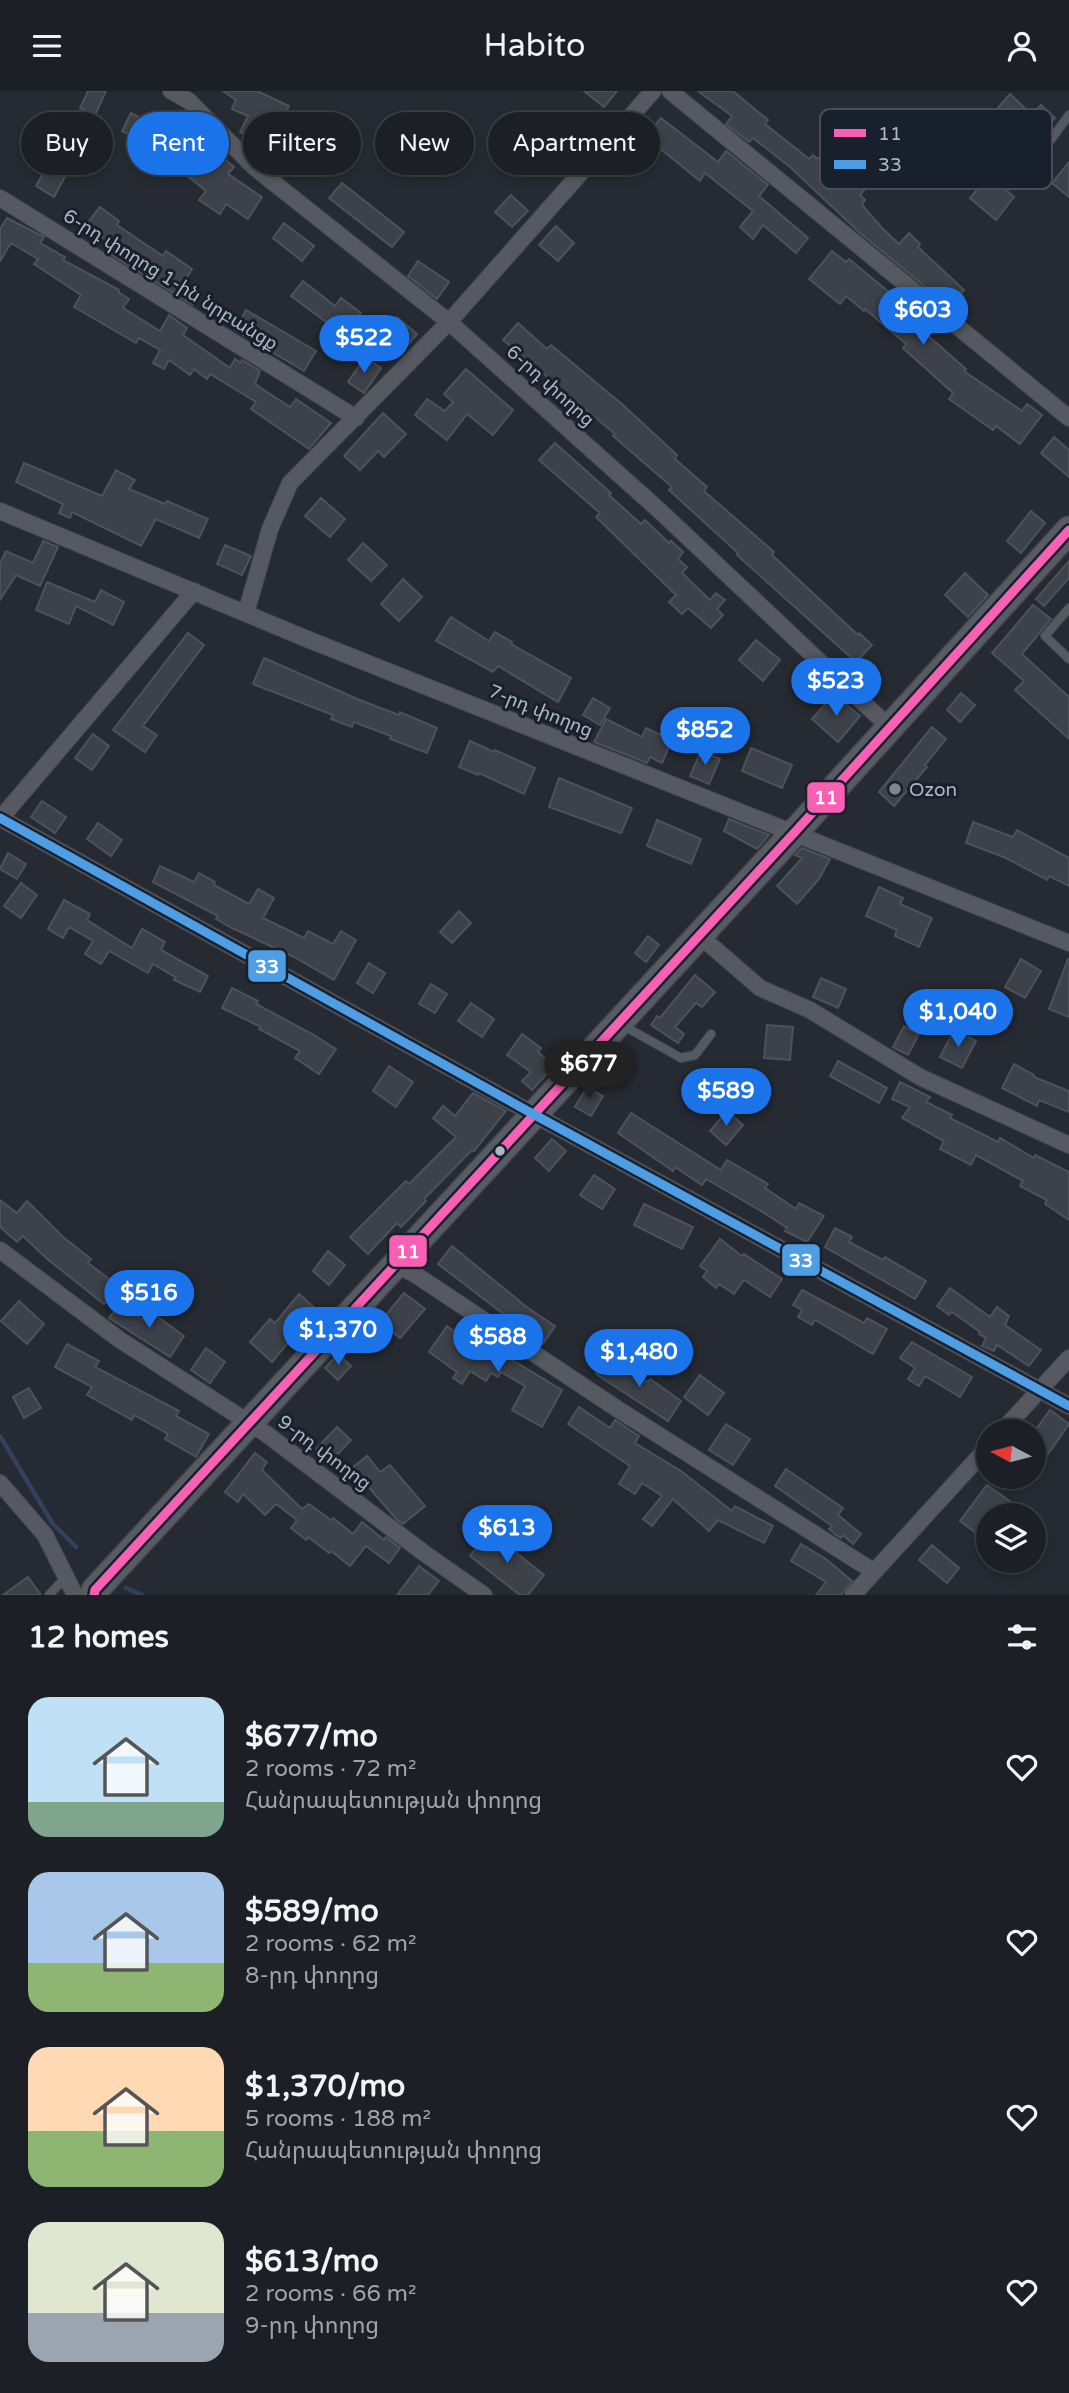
<!DOCTYPE html>
<meta charset="utf-8">
<style>
:root{--surface:#1c2026;--page:#25282e;--text:#f1f3f6;--muted:#a0a3a7;--line:#3a3e43;--accent:#1a73e8}
body{margin:0;font-family:"Varela Round","Noto Sans Armenian",sans-serif;background:var(--page);color:var(--text);height:100vh;display:flex;flex-direction:column;font-size:26px;white-space:nowrap}
*{box-sizing:border-box;margin:0}
p{font-size:23px;color:var(--muted)}
.icon{flex:none;width:38px;height:38px;fill:none;stroke:currentColor;stroke-width:2;stroke-linecap:round;stroke-linejoin:round}
.map{position:relative;height:1504px;overflow:hidden}
.drawer{display:flex;flex-direction:column;background:var(--surface);flex:1}
.drawer>*{flex:none}
.top-card{position:absolute;left:21px;top:21px;width:700px;height:63px;display:flex;gap:14px}
.needle{width:46px;rotate:277deg}
.tools{position:absolute;left:976px;top:1328px;display:grid;gap:14px}
.tools a{display:grid;place-items:center;width:70px;height:70px;border-radius:50%;background:var(--surface);box-shadow:0 4px 10px #0003,0 0 0 2px var(--line);font-size:35px}
.price{position:absolute;translate:-50% -60px;padding:0 16px;border-radius:24px;background:var(--accent);color:#fff;font-size:23px;line-height:46px;filter:drop-shadow(0 2px 4px #0008)}
.price::after{content:'';position:absolute;left:50%;top:42px;width:21px;height:16px;margin-left:-10px;background:inherit;clip-path:polygon(0 0,100% 0,50% 100%)}
.price.current{background:#222;color:#fff}
ul{padding:0;list-style:none}
li{display:flex;align-items:center;gap:21px;height:175px;padding:0 28px}
li span{display:grid;place-items:center;flex:none;width:196px;height:140px;border-radius:21px;color:#555}
li>.icon{margin-inline-start:auto}
span .icon{width:84px;height:84px;fill:#fffc;stroke-width:1}
li b{font-size:30px}
h2{display:flex;justify-content:space-between;align-items:center;height:84px;padding:0 28px;font-size:30px}
.pill{padding:0 24px;border-radius:32px;background:var(--surface);box-shadow:0 4px 10px #0003,0 0 0 2px var(--line);font-size:24px;line-height:63px}
.pill.current{background:var(--accent);color:#fff}
header{display:flex;justify-content:space-between;align-items:center;height:91px;padding:0 28px;background:var(--surface);font-size:32px;font-weight:600}
.map>svg:first-child{display:block}
.lines{fill:none;stroke-linecap:round;stroke-linejoin:round}
.stream{stroke:#32415c;stroke-width:4.5}
.building{fill:#3d4149;stroke:#4d525a;stroke-width:2}
.lane-casing{stroke:#42454b;stroke-width:10}
.street-casing{stroke:#42454b;stroke-width:18}
.primary-casing{stroke:#43474f;stroke-width:29}
.lane{stroke:#565961;stroke-width:8}
.street{stroke:#565961;stroke-width:16}
.primary{stroke:#585b63;stroke-width:26}
.bus-1-casing{stroke:#19202d;stroke-width:14}
.bus-2-casing{stroke:#19202d;stroke-width:14}
.bus-1{stroke:#f860b3;stroke-width:9}
.bus-2{stroke:#4d9ee5;stroke-width:9}
.poi-dot{fill:#7e8592;stroke:#19202d;stroke-width:2.5}
.bus-dot{fill:#aeb6c5;stroke:#19202d;stroke-width:2.5}
.labels{text-anchor:middle;stroke-width:6;stroke-linejoin:round;paint-order:stroke}
.street-label{font-size:19px;fill:#aeb6c5;stroke:#19202d}
.poi-label{font-size:19px;fill:#aeb6c5;stroke:#19202d;text-anchor:start}
.key{fill:#19202d;stroke:#464d5b;stroke-width:2}
.key-label{font-size:19px;fill:#aeb6c5}
.line-badge{stroke:#19202d;stroke-width:2.5}
.badge-label{font-size:19px;text-anchor:middle;font-weight:bold;fill:#fff}
</style>
<header><svg class="icon" aria-label="menu" viewBox="0 0 24 24"><path d="M4 6h16M4 12h16M4 18h16"/></svg>Habito<svg class="icon" aria-label="person" viewBox="0 0 24 24"><circle cx="12" cy="8" r="4"/><path d="M4 21q1-7 8-7t8 7"/></svg></header>
<div class="map">
<svg width="1069" height="1504" viewBox="0 0 1069 1504">
<rect width="100%" height="100%" fill="#262a32"/>
<g class="lines">
<g class="stream">
<polyline points="0,1345 53,1433 76,1456"/>
<polyline points="126,1497 142,1504"/>
</g>
</g>
<g class="building">
<polygon points="88,0 106,0 95,24 80,17"/>
<polygon points="223,0 257,0 289,15 269,56 240,41 248,25 232,18 236,9"/>
<polygon points="584,0 617,0 604,16"/>
<polygon points="698,0 733,0 768,29 765,33 809,68 813,64 818,68 820,66 847,91 852,86 865,98 860,104 865,109 862,114 882,137 899,153 909,142 920,153 918,156 964,199 950,216 860,142 790,76 753,47 749,51 726,33 732,25"/>
<polygon points="1010,3 1032,24 1041,14 1055,27 1036,48 1014,28 980,67 966,54"/>
<polygon points="131,22 168,42 159,59 122,40"/>
<polygon points="661,27 718,71 726,60 768,94 759,105 808,147 796,162 763,134 753,148 740,136 753,120 705,82 700,90 646,46"/>
<polygon points="202,50 234,76 228,83 262,106 248,128 226,113 220,123 199,109 206,100 179,78"/>
<polygon points="54,63 72,73 54,106 36,95"/>
<polygon points="1069,71 1069,106 1052,92"/>
<polygon points="989,84 1014,106 996,129 970,107"/>
<polygon points="342,92 404,141 392,156 329,107"/>
<polygon points="511,104 528,120 512,136 495,121"/>
<polygon points="100,116 119,130 117,134 163,165 166,160 192,178 182,194 199,206 193,214 110,163 115,156 86,134"/>
<polygon points="7,127 44,146 40,152 65,166 63,169 119,199 118,201 129,208 123,217 160,240 169,224 187,237 183,244 230,277 235,268 241,272 242,269 260,280 255,293 290,316 296,308 331,332 309,358 251,318 256,311 210,283 207,288 194,278 190,284 169,269 164,278 153,272 160,259 139,247 136,252 74,216 81,204 34,173 38,168 11,152 0,170 0,138"/>
<polygon points="284,132 314,155 302,170 273,147"/>
<polygon points="556,135 574,152 558,170 539,154"/>
<polygon points="832,160 846,171 849,168 923,229 917,235 966,278 964,280 1022,320 1027,313 1042,324 1020,353 996,335 993,339 949,308 953,302 903,257 906,253 865,218 864,220 846,205 840,213 809,188"/>
<polygon points="418,170 449,191 437,208 408,185"/>
<polygon points="303,190 335,215 341,207 361,222 344,244 291,205"/>
<polygon points="246,219 316,260 304,280 235,239"/>
<polygon points="397,226 417,243 399,264 379,246"/>
<polygon points="518,232 547,258 551,254 623,314 677,364 675,368 707,396 704,400 774,461 772,464 858,544 859,542 872,554 856,571 737,464 738,462 669,399 672,396 613,345 615,343 503,249"/>
<polygon points="365,266 381,277 364,302 348,291"/>
<polygon points="466,278 513,319 493,344 467,323 447,349 415,324 427,308 445,320 453,311 444,303"/>
<polygon points="383,322 406,343 384,366 378,360 360,379 344,365"/>
<polygon points="1054,346 1069,359 1069,386 1041,362"/>
<polygon points="555,352 611,402 609,404 641,433 645,429 669,452 671,450 683,461 678,468 687,476 682,482 710,509 716,502 725,509 717,518 723,524 711,537 688,517 682,523 669,511 676,504 596,426 600,422 539,369"/>
<polygon points="24,372 102,405 116,379 135,389 129,398 165,413 167,410 208,428 199,447 156,428 141,455 72,421 70,427 59,422 63,413 16,391"/>
<polygon points="321,407 345,428 330,446 305,425"/>
<polygon points="1031,420 1045,432 1021,462 1007,450"/>
<polygon points="43,450 58,456 40,495 16,484 0,509 0,473 6,460 33,472"/>
<polygon points="363,452 387,474 371,490 348,469"/>
<polygon points="225,454 251,465 242,484 217,473"/>
<polygon points="1069,470 1069,487 1044,515 1036,508"/>
<polygon points="965,482 988,504 968,526 945,504"/>
<polygon points="403,488 422,506 399,530 381,513"/>
<polygon points="47,491 95,511 101,499 124,511 113,534 76,515 69,533 36,519"/>
<polygon points="1033,514 1051,528 1022,563 1069,606 1069,648 1015,599 1024,590 992,562"/>
<polygon points="451,526 489,550 495,541 512,551 511,553 571,587 558,611 498,575 493,581 436,550"/>
<polygon points="188,542 204,554 143,635 157,644 145,661 113,639"/>
<polygon points="756,549 780,569 763,590 739,569"/>
<polygon points="264,567 362,610 399,624 400,621 437,637 427,662 390,648 391,645 354,631 352,636 331,628 333,624 253,593"/>
<polygon points="961,602 975,614 960,631 947,619"/>
<polygon points="834,603 860,625 838,651 812,628"/>
<polygon points="593,607 610,617 600,634 583,624"/>
<polygon points="606,628 642,646 646,637 672,649 662,672 650,666 647,672 594,651"/>
<polygon points="932,636 946,648 925,674 927,676 894,715 879,701"/>
<polygon points="93,643 109,655 92,679 75,667"/>
<polygon points="470,650 494,661 495,659 535,677 524,703 479,682 478,684 459,676"/>
<polygon points="751,657 792,674 782,697 742,680"/>
<polygon points="701,660 720,668 709,693 690,685"/>
<polygon points="559,687 632,717 621,742 549,716"/>
<polygon points="42,710 66,726 55,742 31,726"/>
<polygon points="729,728 769,744 757,758 724,740"/>
<polygon points="657,729 701,748 691,773 647,755"/>
<polygon points="973,731 1013,746 1017,739 1069,767 1069,795 1049,785 1047,789 1006,767 966,752"/>
<polygon points="98,732 122,749 111,765 87,748"/>
<polygon points="802,757 830,768 819,788 797,813 777,795 802,767 795,764"/>
<polygon points="8,762 26,773 17,788 0,778"/>
<polygon points="160,775 194,791 199,782 215,791 214,794 249,813 258,798 274,807 263,827 304,847 308,840 333,853 341,840 356,849 334,889 294,866 232,837 216,828 218,825 153,791"/>
<polygon points="21,792 37,804 21,827 4,815"/>
<polygon points="879,796 903,807 900,813 932,827 919,856 895,845 897,839 866,825"/>
<polygon points="64,809 90,823 87,829 132,857 142,838 165,851 161,859 208,885 200,901 174,889 175,886 153,873 148,882 109,860 101,873 85,863 93,850 69,836 63,847 48,838"/>
<polygon points="459,820 471,832 452,852 440,841"/>
<polygon points="648,845 659,854 646,871 635,862"/>
<polygon points="1021,868 1041,880 1025,907 1005,896"/>
<polygon points="1068,868 1069,868 1069,926 1049,918"/>
<polygon points="369,872 385,882 373,902 357,892"/>
<polygon points="695,884 715,901 702,916 696,912 675,936 684,943 678,952 651,934 657,925 660,927"/>
<polygon points="821,887 846,898 838,917 813,906"/>
<polygon points="431,893 447,903 435,922 419,913"/>
<polygon points="232,897 258,910 256,913 314,944 336,958 319,983 295,967 300,960 259,938 261,936 222,917"/>
<polygon points="471,912 494,928 482,946 458,930"/>
<polygon points="767,934 793,936 790,969 764,967"/>
<polygon points="904,935 919,943 908,964 893,956"/>
<polygon points="954,939 976,950 962,977 940,966"/>
<polygon points="522,943 541,957 538,961 554,975 532,999 522,990 531,981 507,964"/>
<polygon points="838,970 887,997 879,1012 830,985"/>
<polygon points="1014,973 1034,984 1034,986 1069,1000 1069,1021 1039,1009 1037,1015 1002,997"/>
<polygon points="389,975 413,991 396,1016 373,1000"/>
<polygon points="900,991 930,1006 926,1011 952,1024 950,1027 998,1051 1000,1047 1034,1067 1035,1064 1069,1081 1069,1129 1045,1113 1047,1109 1020,1095 1023,1090 976,1064 971,1074 940,1058 944,1050 902,1027 910,1016 892,1008"/>
<polygon points="587,996 603,1005 591,1025 575,1016"/>
<polygon points="473,1002 506,1020 474,1060 472,1059 424,1108 426,1110 401,1136 397,1132 368,1163 350,1146 406,1090 409,1093 456,1046 433,1027 443,1015 455,1025"/>
<polygon points="727,1020 743,1034 726,1054 710,1040"/>
<polygon points="631,1022 721,1079 727,1069 768,1093 765,1097 796,1118 799,1112 824,1125 807,1151 785,1140 787,1137 761,1120 706,1088 702,1094 675,1076 673,1080 618,1042"/>
<polygon points="552,1048 566,1060 549,1080 535,1067"/>
<polygon points="594,1084 615,1098 602,1118 580,1104"/>
<polygon points="0,1109 17,1122 27,1110 63,1146 91,1168 88,1172 118,1195 104,1213 46,1167 23,1145 17,1151 0,1136"/>
<polygon points="644,1113 693,1136 682,1158 634,1134"/>
<polygon points="835,1137 852,1146 849,1151 883,1169 885,1166 926,1190 915,1208 825,1156"/>
<polygon points="720,1148 742,1165 744,1163 782,1188 770,1206 744,1189 734,1203 719,1193 716,1197 703,1186 707,1180 700,1175"/>
<polygon points="452,1155 528,1217 555,1235 543,1253 517,1236 518,1234 438,1173"/>
<polygon points="328,1160 345,1174 329,1194 313,1180"/>
<polygon points="950,1197 990,1226 997,1216 1009,1225 1005,1234 1041,1259 1029,1275 997,1254 994,1260 982,1255 986,1247 979,1243 980,1241 952,1221 949,1224 937,1215"/>
<polygon points="802,1199 864,1232 867,1227 887,1238 873,1263 815,1229 812,1234 798,1226 802,1219 793,1214"/>
<polygon points="404,1202 425,1218 400,1247 380,1231"/>
<polygon points="299,1203 316,1218 272,1271 250,1251 270,1228 275,1232"/>
<polygon points="19,1210 44,1233 27,1253 1,1230"/>
<polygon points="120,1212 149,1233 155,1224 184,1245 170,1266 109,1227"/>
<polygon points="447,1235 465,1248 463,1251 484,1263 489,1255 562,1299 542,1336 512,1319 525,1295 501,1281 498,1286 491,1282 486,1290 470,1280 462,1293 453,1287 457,1281 429,1261"/>
<polygon points="912,1251 972,1286 960,1306 925,1285 919,1295 908,1288 915,1277 900,1267"/>
<polygon points="67,1253 99,1270 95,1276 179,1320 176,1325 209,1343 196,1366 165,1348 168,1343 134,1324 132,1329 87,1304 92,1296 55,1276"/>
<polygon points="206,1257 225,1271 210,1292 191,1279"/>
<polygon points="338,1263 351,1275 338,1289 325,1277"/>
<polygon points="608,1265 648,1291 650,1288 681,1310 668,1330 596,1283"/>
<polygon points="700,1284 724,1302 708,1324 684,1306"/>
<polygon points="29,1297 41,1317 24,1327 13,1306"/>
<polygon points="579,1316 610,1337 615,1329 639,1345 635,1352 681,1380 732,1420 735,1415 773,1435 764,1452 718,1429 709,1440 673,1408 652,1435 643,1428 662,1405 642,1392 635,1403 619,1393 630,1375 568,1333"/>
<polygon points="1050,1319 1069,1333 1048,1363 1034,1353 1034,1341"/>
<polygon points="726,1333 750,1348 733,1374 709,1359"/>
<polygon points="337,1336 351,1349 330,1371 316,1358"/>
<polygon points="255,1362 267,1371 262,1379 302,1418 309,1413 331,1429 333,1427 353,1443 362,1431 384,1449 386,1446 400,1457 389,1472 366,1455 350,1475 331,1460 329,1462 308,1446 306,1449 291,1437 297,1429 276,1413 265,1424 243,1403 238,1411 225,1401"/>
<polygon points="367,1365 380,1381 390,1374 425,1415 403,1433 397,1429 352,1377"/>
<polygon points="786,1378 843,1417 838,1424 861,1443 853,1453 843,1444 841,1447 836,1444 829,1438 832,1435 775,1395"/>
<polygon points="987,1394 1011,1411 1001,1424 989,1424 989,1441 984,1448 960,1430"/>
<polygon points="489,1440 544,1484 528,1504 520,1504 470,1465"/>
<polygon points="801,1453 826,1468 852,1490 841,1504 816,1504 826,1491 791,1470"/>
<polygon points="932,1454 959,1477 947,1492 919,1469"/>
<polygon points="419,1475 439,1490 428,1504 397,1504"/>
<polygon points="28,1486 41,1504 3,1504"/>
</g>
<g class="lines">
<defs>
<g id="lane">
<polyline points="1024,85 1069,24"/>
<polyline points="1069,517 1045,545 1069,568"/>
<polyline points="624,935 681,967 695,964 711,943"/>
<polyline points="49,1504 65,1487"/>
</g>
<g id="street">
<polyline points="171,0 189,10 254,76 449,231 661,421 888,635"/>
<polyline points="670,0 1069,327"/>
<polyline points="0,107 356,327"/>
<polyline points="0,420 307,548 1069,852"/>
<polyline points="246,522 270,438 290,392 449,231 653,0"/>
<polyline points="0,727 533,1023 1069,1315"/>
<polyline points="0,728 194,500"/>
<polyline points="699,844 760,897 810,919 920,986 1069,1054"/>
<polyline points="0,1159 120,1249 265,1342 424,1462 484,1504"/>
<polyline points="395,1173 416,1184 619,1319 873,1480"/>
<polyline points="1002,1340 1069,1267"/>
<polyline points="0,1392 45,1444 75,1504"/>
<polyline points="853,1504 989,1355"/>
</g>
<polyline id="primary" points="94,1504 95,1499 794,742 1069,439"/>
</defs>
<use href="#lane" class="lane-casing"/>
<use href="#street" class="street-casing"/>
<use href="#primary" class="primary-casing"/>
<use href="#lane" class="lane"/>
<use href="#street" class="street"/>
<use href="#primary" class="primary"/>
<defs>
<polyline id="bus-1" points="94,1504 95,1499 794,742 1069,439"/>
<polyline id="bus-2" points="0,727 533,1023 1069,1315"/>
</defs>
<use href="#bus-1" class="bus-1-casing"/>
<use href="#bus-2" class="bus-2-casing"/>
<use href="#bus-1" class="bus-1"/>
<use href="#bus-2" class="bus-2"/>
</g>
<circle class="poi-dot" cx="895" cy="698" r="7"/>
<circle class="bus-dot" cx="500" cy="1060" r="6"/>
<g class="labels">
<g class="street-label">
<text transform="translate(171 188) rotate(32)" y="7">6-րդ փողոց 1-ին նրբանցք</text>
<text transform="translate(551 294) rotate(42)" y="7">6-րդ փողոց</text>
<text transform="translate(541 619) rotate(22)" y="7">7-րդ փողոց</text>
<text transform="translate(325 1361) rotate(37)" y="7">9-րդ փողոց</text>
</g>
<g class="poi-label">
<text x="909" y="705">Ozon</text>
</g>
</g>
<rect x="820" y="18" width="232" height="80" rx="10" class="key"/>
<rect x="834" y="38" width="32" height="8" fill="#f860b3"/>
<rect x="834" y="69" width="32" height="9" fill="#4d9ee5"/>
<g class="key-label">
<text x="878" y="49">11</text>
<text x="878" y="80">33</text>
</g>
<g class="line-badge">
<rect x="806" y="690" width="40" height="33" rx="7" fill="#f860b3"/>
<rect x="247" y="858" width="40" height="34" rx="7" fill="#4d9ee5"/>
<rect x="388" y="1143" width="40" height="34" rx="7" fill="#f860b3"/>
<rect x="781" y="1152" width="40" height="34" rx="7" fill="#4d9ee5"/>
</g>
<g class="badge-label">
<text x="826" y="713">11</text>
<text x="267" y="882">33</text>
<text x="408" y="1167">11</text>
<text x="801" y="1176">33</text>
</g>
</svg>
<div class="tools">
<a><svg class="needle" viewBox="-14 -14 28 28"><path d="M0-13l5 13h-10z" fill="#e53935"/><path d="M0 13l5-13h-10z" fill="#a0a3a7"/></svg></a>
<a><svg class="icon" aria-label="layers" viewBox="0 0 24 24"><path d="M12 4l9 5-9 5-9-5zM3 14l9 5 9-5"/></svg></a>
</div>
<b class="price" style="left:923px;top:256px">$603</b>
<b class="price" style="left:364px;top:284px">$522</b>
<b class="price" style="left:836px;top:627px">$523</b>
<b class="price" style="left:705px;top:676px">$852</b>
<b class="price" style="left:958px;top:958px">$1,040</b>
<b class="price current" style="left:589px;top:1010px">$677</b>
<b class="price" style="left:726px;top:1037px">$589</b>
<b class="price" style="left:149px;top:1239px">$516</b>
<b class="price" style="left:338px;top:1276px">$1,370</b>
<b class="price" style="left:498px;top:1283px">$588</b>
<b class="price" style="left:639px;top:1298px">$1,480</b>
<b class="price" style="left:507px;top:1474px">$613</b>
<div class="top-card">
<a class="pill">Buy</a>
<a class="pill current">Rent</a>
<a class="pill">Filters</a>
<a class="pill">New</a>
<a class="pill">Apartment</a>
</div>
</div>
<section class="drawer">
<h2>12 homes<svg class="icon" aria-label="filters" viewBox="0 0 24 24"><path d="M4 7h16M4 17h16"/><circle cx="9" cy="7" r="2"/><circle cx="15" cy="17" r="2"/></svg></h2>
<ul>
<li><span style="background:linear-gradient(#bfe0f5 75%,#7fa58c 0)"><svg class="icon" aria-label="home" viewBox="0 0 24 24"><path d="M3 11l9-7 9 7M6 9v11h12V9"/></svg></span><div><b>$677/mo</b><p>2 rooms · 72 m²</p><p>Հանրապետության փողոց</p></div><svg class="icon" aria-label="heart" viewBox="0 0 24 24"><path d="M12 20l-8-8c-3-5 5-10 8-4 3-6 11-1 8 4z"/></svg></li>
<li><span style="background:linear-gradient(#a9c7e8 65%,#8fb573 0)"><svg class="icon" aria-label="home" viewBox="0 0 24 24"><path d="M3 11l9-7 9 7M6 9v11h12V9"/></svg></span><div><b>$589/mo</b><p>2 rooms · 62 m²</p><p>8-րդ փողոց</p></div><svg class="icon" aria-label="heart" viewBox="0 0 24 24"><path d="M12 20l-8-8c-3-5 5-10 8-4 3-6 11-1 8 4z"/></svg></li>
<li><span style="background:linear-gradient(#ffd9b3 60%,#8fb573 0)"><svg class="icon" aria-label="home" viewBox="0 0 24 24"><path d="M3 11l9-7 9 7M6 9v11h12V9"/></svg></span><div><b>$1,370/mo</b><p>5 rooms · 188 m²</p><p>Հանրապետության փողոց</p></div><svg class="icon" aria-label="heart" viewBox="0 0 24 24"><path d="M12 20l-8-8c-3-5 5-10 8-4 3-6 11-1 8 4z"/></svg></li>
<li><span style="background:linear-gradient(#dfe7d0 65%,#9aa5b1 0)"><svg class="icon" aria-label="home" viewBox="0 0 24 24"><path d="M3 11l9-7 9 7M6 9v11h12V9"/></svg></span><div><b>$613/mo</b><p>2 rooms · 66 m²</p><p>9-րդ փողոց</p></div><svg class="icon" aria-label="heart" viewBox="0 0 24 24"><path d="M12 20l-8-8c-3-5 5-10 8-4 3-6 11-1 8 4z"/></svg></li>
</ul>
</section>
